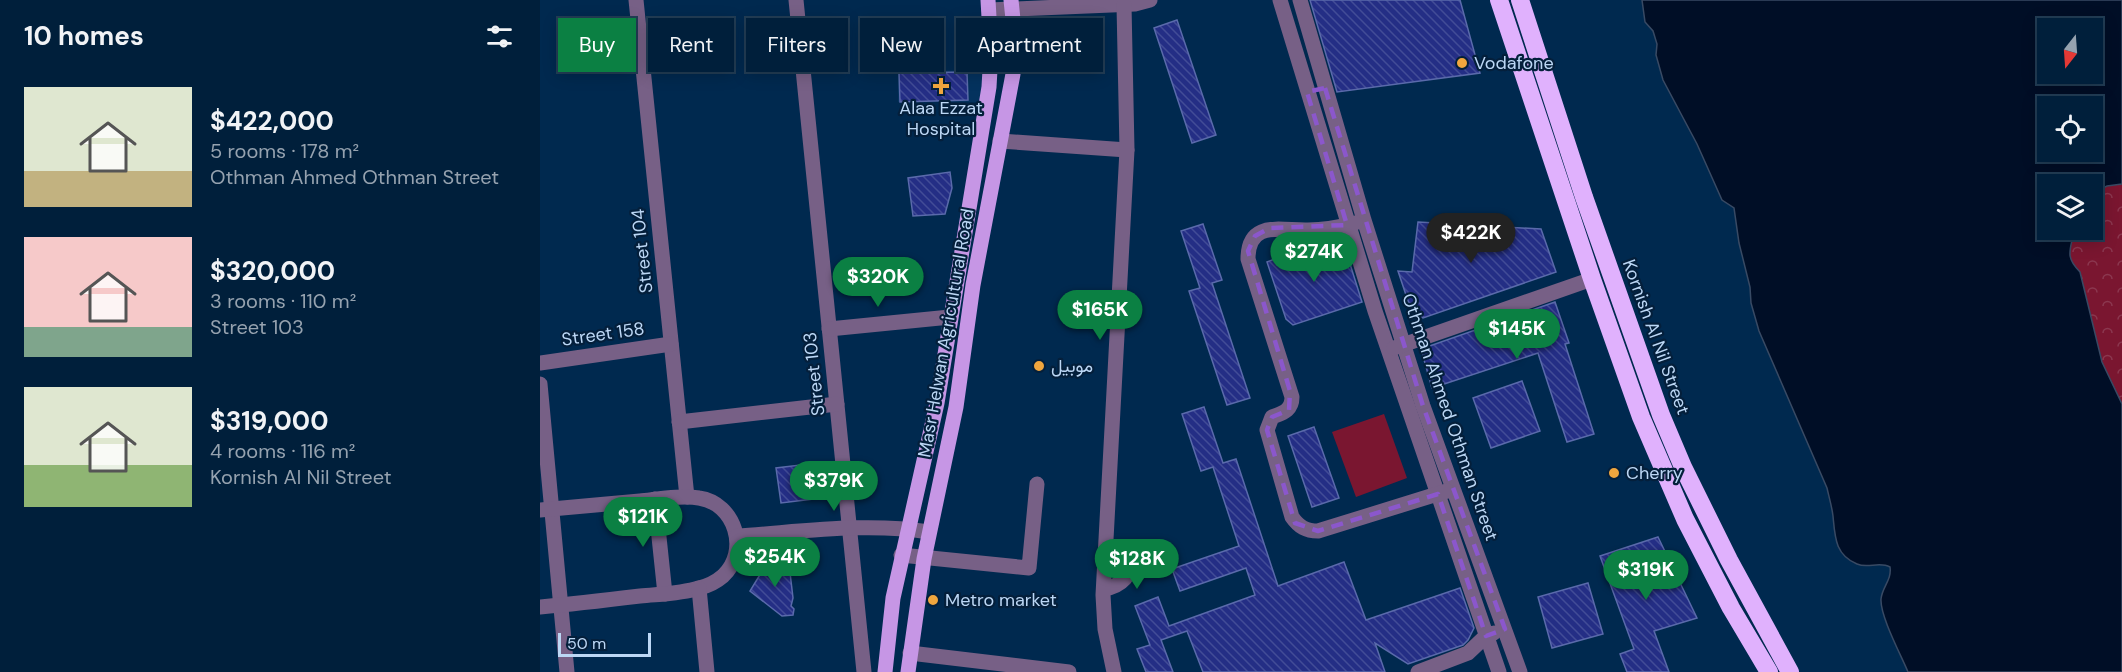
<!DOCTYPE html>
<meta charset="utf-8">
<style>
:root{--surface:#001f3b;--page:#0e2c46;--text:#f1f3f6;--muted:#95a2af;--line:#223d55;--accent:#0b8043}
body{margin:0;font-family:"DM Sans",Vazirmatn,sans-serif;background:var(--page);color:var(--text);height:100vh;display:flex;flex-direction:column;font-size:22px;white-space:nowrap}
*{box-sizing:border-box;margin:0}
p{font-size:20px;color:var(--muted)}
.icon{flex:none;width:33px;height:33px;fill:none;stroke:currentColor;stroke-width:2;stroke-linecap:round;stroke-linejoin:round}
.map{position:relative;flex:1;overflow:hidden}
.panel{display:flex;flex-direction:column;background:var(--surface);width:540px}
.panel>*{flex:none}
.guide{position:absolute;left:18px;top:18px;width:570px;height:54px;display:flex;gap:12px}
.needle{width:39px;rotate:197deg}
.controls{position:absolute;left:1497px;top:18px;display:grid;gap:12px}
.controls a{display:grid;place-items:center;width:66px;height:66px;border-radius:0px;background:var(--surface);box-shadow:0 3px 15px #0003,0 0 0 2px var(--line);font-size:30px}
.scale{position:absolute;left:18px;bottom:15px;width:93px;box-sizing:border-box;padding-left:6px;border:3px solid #bcd7f5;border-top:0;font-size:16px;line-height:21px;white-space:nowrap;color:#bcd7f5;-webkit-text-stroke:4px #041f3b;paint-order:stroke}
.price{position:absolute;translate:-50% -51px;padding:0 14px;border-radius:21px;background:var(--accent);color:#fff;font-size:20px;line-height:39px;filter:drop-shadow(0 2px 3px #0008)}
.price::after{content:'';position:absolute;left:50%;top:36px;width:18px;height:14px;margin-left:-9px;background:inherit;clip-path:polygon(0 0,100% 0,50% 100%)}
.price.active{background:#222;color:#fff}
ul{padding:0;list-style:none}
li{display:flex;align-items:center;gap:18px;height:150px;padding:0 24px}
li span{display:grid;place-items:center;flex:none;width:168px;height:120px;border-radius:0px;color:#555}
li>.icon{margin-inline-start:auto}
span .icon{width:72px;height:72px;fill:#fffc;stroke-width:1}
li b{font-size:26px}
h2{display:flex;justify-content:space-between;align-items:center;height:72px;padding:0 24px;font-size:26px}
.tag{padding:0 21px;border-radius:0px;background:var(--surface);box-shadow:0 3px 15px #0003,0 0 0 2px var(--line);font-size:21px;line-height:54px}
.tag.active{background:var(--accent);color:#fff}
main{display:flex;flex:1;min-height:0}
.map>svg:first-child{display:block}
.built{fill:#04325e}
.forest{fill:url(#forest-crowns)}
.pitch{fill:#7a1630}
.water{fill:#000e26;stroke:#384a64;stroke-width:1.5;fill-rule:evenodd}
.building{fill:url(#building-back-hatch);stroke:#5a6aab;stroke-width:1.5}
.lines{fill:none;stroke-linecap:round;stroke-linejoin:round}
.minor{stroke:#776086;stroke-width:15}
.major{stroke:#c696e5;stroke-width:15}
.highway{stroke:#e0b1fd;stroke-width:18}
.marked{fill:none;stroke:#8b57cc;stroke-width:4.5;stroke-dasharray:12 8;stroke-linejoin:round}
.poi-dot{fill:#f0a63e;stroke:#041f3b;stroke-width:2}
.labels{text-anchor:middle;stroke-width:4.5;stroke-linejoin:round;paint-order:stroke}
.poi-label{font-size:18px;fill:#bcd7f5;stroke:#041f3b;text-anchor:start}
.street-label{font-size:18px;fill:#bcd7f5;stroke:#041f3b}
</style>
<main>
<section class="panel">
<h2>10 homes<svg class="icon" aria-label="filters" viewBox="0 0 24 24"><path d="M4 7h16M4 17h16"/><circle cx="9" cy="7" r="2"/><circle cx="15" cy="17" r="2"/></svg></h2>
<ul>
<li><span style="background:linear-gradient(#dfe7d0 70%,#c2b280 0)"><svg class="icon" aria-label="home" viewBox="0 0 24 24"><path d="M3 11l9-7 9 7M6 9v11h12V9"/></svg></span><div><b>$422,000</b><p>5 rooms · 178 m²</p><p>Othman Ahmed Othman Street</p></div></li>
<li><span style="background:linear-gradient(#f6c9c9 75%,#7fa58c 0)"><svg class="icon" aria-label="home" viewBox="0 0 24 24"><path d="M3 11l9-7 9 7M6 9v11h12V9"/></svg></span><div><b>$320,000</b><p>3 rooms · 110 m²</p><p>Street 103</p></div></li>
<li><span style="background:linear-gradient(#dfe7d0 65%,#8fb573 0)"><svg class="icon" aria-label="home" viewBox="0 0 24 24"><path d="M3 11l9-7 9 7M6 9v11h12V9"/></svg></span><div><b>$319,000</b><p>4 rooms · 116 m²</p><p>Kornish Al Nil Street</p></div></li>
</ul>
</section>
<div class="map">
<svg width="1582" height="672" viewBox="0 0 1582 672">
<defs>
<pattern id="forest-crowns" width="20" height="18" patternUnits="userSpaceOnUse" patternTransform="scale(1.5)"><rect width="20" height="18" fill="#7a1630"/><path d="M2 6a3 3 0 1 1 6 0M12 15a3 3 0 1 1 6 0" fill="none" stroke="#8b374f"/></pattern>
<pattern id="building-back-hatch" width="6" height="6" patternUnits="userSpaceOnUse" patternTransform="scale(1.5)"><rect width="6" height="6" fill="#242e85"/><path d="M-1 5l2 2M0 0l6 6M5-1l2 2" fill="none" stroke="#424c97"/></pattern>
</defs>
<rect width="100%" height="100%" fill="#00294f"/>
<polygon class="built" points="443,70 444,102 358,102 358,71"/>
<polygon class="forest" points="1582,184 1582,404 1562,362 1541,276 1531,262 1529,248 1534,230 1552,230 1553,193 1567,186"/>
<polygon class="pitch" points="844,414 867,478 816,497 792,432"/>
<path class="water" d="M1102,0H1582V184L1567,186L1553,193L1552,184H1508V230H1534C1531,250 1524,256 1540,272L1562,362L1582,404V672H1368C1361,655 1340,616 1341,599C1342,587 1352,580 1350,567C1339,561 1328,569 1317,564C1295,555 1295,537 1293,516C1292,507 1289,497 1287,488L1219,331L1211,303L1210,287L1199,243L1194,208L1182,200L1157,144L1123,80L1116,55L1117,44L1113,31L1105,22ZM1508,28H1552V74H1508ZM1508,106H1552V152H1508Z"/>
<g class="building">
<polygon points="770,0 920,0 940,73 797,92"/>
<polygon points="637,20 676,135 652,143 614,28"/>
<polygon points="427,72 428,100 360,102 359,73"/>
<polygon points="410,172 412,188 405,214 373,216 368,178"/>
<polygon points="878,222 1001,229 1016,272 883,318 871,310 858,271 872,272"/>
<polygon points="663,224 682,280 672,283 710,398 687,405 649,291 660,288 641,231"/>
<polygon points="763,248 782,252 791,249 792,252 805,248 822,302 753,325 746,319 727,262"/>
<polygon points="1015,302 1029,343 1025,344 1054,434 1027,442 998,353 892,388 881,349"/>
<polygon points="982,381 1000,431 951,448 933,398"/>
<polygon points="664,407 683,463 696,459 738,586 804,562 826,620 920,588 934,628 928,640 923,645 868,664 835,643 845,672 663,672 647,631 621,640 633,672 606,672 597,649 610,645 595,606 618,597 629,626 715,595 706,568 640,591 632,569 699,546 673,467 661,471 642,414"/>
<polygon points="774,427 799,498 772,507 748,436"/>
<polygon points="269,464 273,499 241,503 236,468"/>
<polygon points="1118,537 1157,618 1114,631 1129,672 1087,672 1080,654 1094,649 1060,556"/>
<polygon points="220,564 249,564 253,598 251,606 254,609 253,615 242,616 210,591 221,573"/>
<polygon points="1048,583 1063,634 1012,648 998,597"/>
</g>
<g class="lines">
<g class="minor">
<polyline points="96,0 147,497"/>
<polyline points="256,0 324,672"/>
<polyline points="740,0 835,311 959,672"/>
<polyline points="760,0 824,220 883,406 980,672"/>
<polyline points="449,10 595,4 610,0"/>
<polyline points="460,141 587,150"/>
<path d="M815,223C800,227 784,230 768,230C742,231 708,219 708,259L752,397C752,411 742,413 732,417L727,430L752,517C759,527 766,531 778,531L907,491"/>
<polyline points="289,329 410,317"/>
<polyline points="854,348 1052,279"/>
<polyline points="0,363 131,344"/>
<polyline points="0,384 27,672"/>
<polyline points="139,422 297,404"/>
<polyline points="115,499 125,594"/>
<path d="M0,510C33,507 67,504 100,501C119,499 141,495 159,498C195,503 210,551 183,576C176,582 168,586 159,588C140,594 119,594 100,596C67,600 33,604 0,607"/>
<path d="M197,536C260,532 326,522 389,532"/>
<polyline points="361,555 489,568 497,484"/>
<polyline points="159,588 167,672"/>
<path d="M564,589C582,586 592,575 593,556"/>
<polyline points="370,653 529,672"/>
<polyline points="574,672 565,629 563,595 587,150 584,5"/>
<polyline points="878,672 928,653 946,636 954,633"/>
</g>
<g class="major">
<polyline points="345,672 353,598 397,403 449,87 451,52 448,0"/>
<polyline points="368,672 384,559 416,407 433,285 473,74 475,39 471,0"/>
</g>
<g class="highway">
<polyline points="959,0 1052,279 1101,417 1145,519 1191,608 1229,672"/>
<polyline points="980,0 1044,197 1121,415 1143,467 1189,560 1250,672"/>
</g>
</g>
<path class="marked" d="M785,88L883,406L965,629L946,636L898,494L778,531L755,523L727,430L732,417L749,410L750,391L708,251L715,236L730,228L807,225L767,92Z"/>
<g class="poi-dot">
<circle cx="922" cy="63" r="6"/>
<path d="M398 77h6v6h6v6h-6v6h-6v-6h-6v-6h6z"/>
<circle cx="499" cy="366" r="6"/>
<circle cx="1074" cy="473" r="6"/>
<circle cx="393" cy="600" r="6"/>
</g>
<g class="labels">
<g class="poi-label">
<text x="934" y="69">Vodafone</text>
<text x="401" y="114" text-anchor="middle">Alaa Ezzat<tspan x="401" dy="21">Hospital</tspan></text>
<text x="511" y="372">موبيل</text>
<text x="1086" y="479">Cherry</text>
<text x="405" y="606">Metro market</text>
</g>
<g class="street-label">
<text transform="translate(102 251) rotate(-96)" y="6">Street 104</text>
<text transform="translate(406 333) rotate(-80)" y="6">Masr Helwan Agricultural Road</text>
<text transform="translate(63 334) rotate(-8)" y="6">Street 158</text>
<text transform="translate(1116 337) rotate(70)" y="6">Kornish Al Nil Street</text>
<text transform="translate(274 374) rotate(-96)" y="6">Street 103</text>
<text transform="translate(910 417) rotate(71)" y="6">Othman Ahmed Othman Street</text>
</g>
</g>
</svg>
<div class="controls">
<a><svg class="needle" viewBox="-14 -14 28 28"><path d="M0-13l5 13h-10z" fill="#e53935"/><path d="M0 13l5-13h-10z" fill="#95a2af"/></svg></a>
<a><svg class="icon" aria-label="locate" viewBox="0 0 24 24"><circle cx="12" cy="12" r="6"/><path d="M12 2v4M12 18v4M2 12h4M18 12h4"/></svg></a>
<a><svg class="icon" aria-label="layers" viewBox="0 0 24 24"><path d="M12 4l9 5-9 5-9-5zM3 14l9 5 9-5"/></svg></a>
</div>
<div class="scale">50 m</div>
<b class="price active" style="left:931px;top:264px">$422K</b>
<b class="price" style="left:774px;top:283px">$274K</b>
<b class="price" style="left:338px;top:308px">$320K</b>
<b class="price" style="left:560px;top:341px">$165K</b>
<b class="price" style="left:977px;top:360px">$145K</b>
<b class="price" style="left:294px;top:512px">$379K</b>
<b class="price" style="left:103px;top:548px">$121K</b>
<b class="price" style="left:235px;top:588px">$254K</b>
<b class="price" style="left:597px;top:590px">$128K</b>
<b class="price" style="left:1106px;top:601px">$319K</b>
<div class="guide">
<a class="tag active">Buy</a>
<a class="tag">Rent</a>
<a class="tag">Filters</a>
<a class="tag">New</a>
<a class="tag">Apartment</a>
</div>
</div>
</main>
